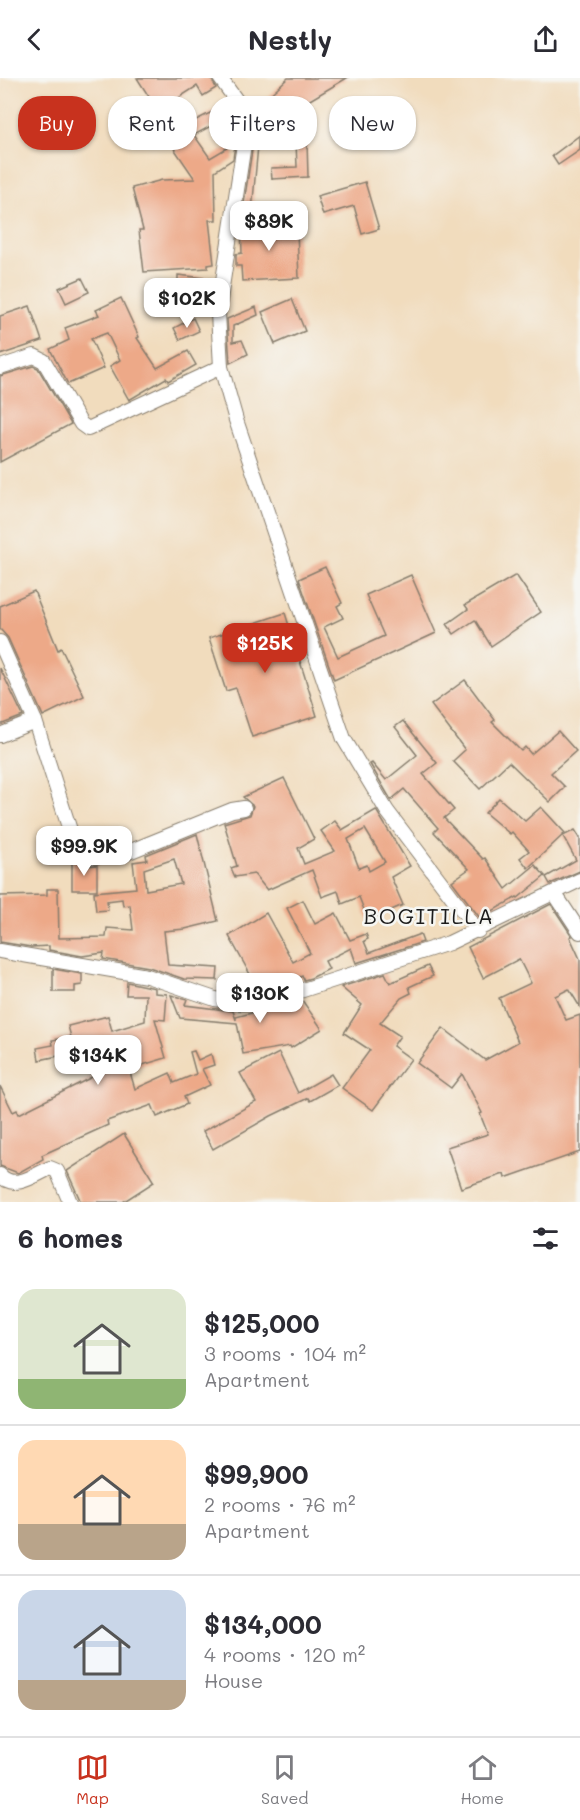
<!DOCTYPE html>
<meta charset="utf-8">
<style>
:root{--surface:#fff;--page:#f2f2f3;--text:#2b2b33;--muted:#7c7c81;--line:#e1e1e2;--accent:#c8321e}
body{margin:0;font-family:Mali,sans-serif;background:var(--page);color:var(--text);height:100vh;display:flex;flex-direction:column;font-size:22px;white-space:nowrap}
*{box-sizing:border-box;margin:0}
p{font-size:20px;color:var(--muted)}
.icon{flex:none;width:33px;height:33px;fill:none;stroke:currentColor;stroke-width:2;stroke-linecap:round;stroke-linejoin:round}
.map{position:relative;height:1124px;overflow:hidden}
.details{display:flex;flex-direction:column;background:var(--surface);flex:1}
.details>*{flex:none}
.top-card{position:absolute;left:18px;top:18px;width:544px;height:54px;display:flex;gap:12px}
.price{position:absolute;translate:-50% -51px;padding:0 14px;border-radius:12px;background:#fff;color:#222;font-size:20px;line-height:39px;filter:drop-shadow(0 2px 3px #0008)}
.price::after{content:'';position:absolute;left:50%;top:36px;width:18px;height:14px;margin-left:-9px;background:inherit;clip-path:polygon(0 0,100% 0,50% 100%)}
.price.current{background:var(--accent);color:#fff}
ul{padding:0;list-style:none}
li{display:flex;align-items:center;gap:18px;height:150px;padding:0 18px}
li+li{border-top:2px solid var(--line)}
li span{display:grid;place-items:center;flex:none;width:168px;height:120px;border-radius:18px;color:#555}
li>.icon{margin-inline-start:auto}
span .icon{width:72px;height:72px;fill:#fffc;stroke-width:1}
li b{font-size:26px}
h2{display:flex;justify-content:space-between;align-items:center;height:72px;padding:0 18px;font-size:26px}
.tag{padding:0 21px;border-radius:24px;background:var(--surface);box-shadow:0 2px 4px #0004;font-size:21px;line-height:54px}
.tag.current{background:var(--accent);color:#fff}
header{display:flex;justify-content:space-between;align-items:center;height:78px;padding:0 18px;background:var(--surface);font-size:27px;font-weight:700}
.menu{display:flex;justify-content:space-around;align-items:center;height:84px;border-top:2px solid var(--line);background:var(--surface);font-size:16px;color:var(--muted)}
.menu a{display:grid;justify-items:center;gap:3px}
.menu .current{color:var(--accent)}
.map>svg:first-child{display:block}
.building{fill:#eda988;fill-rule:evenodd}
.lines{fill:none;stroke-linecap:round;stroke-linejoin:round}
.minor-casing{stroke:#867c6c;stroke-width:16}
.minor{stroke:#fff;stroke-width:14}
.labels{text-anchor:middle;stroke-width:5;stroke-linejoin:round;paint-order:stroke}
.quarter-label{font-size:22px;letter-spacing:1.5px;fill:#1c1c1c;stroke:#f6f6f2}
</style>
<header><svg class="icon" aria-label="back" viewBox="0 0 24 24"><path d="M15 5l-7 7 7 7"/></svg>Nestly<svg class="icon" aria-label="share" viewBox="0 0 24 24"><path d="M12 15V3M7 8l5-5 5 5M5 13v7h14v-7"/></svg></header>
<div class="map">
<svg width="580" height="1124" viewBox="0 0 580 1124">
<rect width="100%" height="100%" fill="#f6f6f2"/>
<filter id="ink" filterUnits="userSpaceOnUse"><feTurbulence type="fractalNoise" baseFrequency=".0167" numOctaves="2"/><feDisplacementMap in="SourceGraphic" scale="12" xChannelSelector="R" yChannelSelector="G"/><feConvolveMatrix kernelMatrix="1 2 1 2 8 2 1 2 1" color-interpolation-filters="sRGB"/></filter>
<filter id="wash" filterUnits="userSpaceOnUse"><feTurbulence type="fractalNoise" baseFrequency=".008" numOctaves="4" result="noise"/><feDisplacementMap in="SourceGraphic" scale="24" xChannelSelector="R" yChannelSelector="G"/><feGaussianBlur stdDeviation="1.35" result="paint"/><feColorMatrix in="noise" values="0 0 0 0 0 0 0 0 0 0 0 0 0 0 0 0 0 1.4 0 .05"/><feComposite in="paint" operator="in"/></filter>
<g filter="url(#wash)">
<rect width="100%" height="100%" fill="#f1dcbd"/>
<g id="blocks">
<g class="building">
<polygon points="137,0 211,0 216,10 203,18 197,8 158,33"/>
<polygon points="288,0 347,0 298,29 310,42 303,49 279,23 271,30 264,22"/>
<path d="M228,26L234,35L227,39L235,41L238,47L233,81L215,93L216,142H209L214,186L208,187V190L144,194L139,152H143L132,110L162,102L195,101L169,63L180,50ZM222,42L234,61L229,62L232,67L210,80L194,57Z"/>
<polygon points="256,46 260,46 252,133 243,132"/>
<polygon points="580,57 580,72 558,87 552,78"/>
<polygon points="296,64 307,64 308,99 272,101 271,90 297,89"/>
<polygon points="365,104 379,151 362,156 354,128 323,137 317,118"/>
<polygon points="292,144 292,153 297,153 299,200 242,203 241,188 236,188 236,176 242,175 241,147"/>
<polygon points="178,197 213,201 213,205 206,206 208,231 163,237 162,227 194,224 192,207 178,208"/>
<polygon points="82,200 89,214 66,225 59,210"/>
<polygon points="121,220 139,259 137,260 157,290 188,273 196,287 168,303 166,300 129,322 110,288 120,282 107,255 91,261 104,290 68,306 50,271 69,262 65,250 99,237 96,232"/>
<polygon points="292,221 305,253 275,266 262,234"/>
<polygon points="30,228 42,263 0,277 0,238"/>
<polygon points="256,229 258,237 233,248 233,264 242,262 248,276 230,285 227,241"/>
<polygon points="193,240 199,253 180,262 174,250"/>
<polygon points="33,288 38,290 71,346 0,384 0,298"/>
<polygon points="325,489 342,525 337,528 343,540 324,549 338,579 384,558 366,517 411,497 436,555 334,602 299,501"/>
<polygon points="516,497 541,534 491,568 475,542 454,556 447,546 468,531 465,527"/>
<polygon points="34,513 58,572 61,570 84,618 43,638 8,560 0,551 0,528"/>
<polygon points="285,535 317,638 252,659 236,610 226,613 209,560"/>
<polygon points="0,590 23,638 0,647"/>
<polygon points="465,602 495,642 492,644 521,673 525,669 531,676 558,653 576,673 551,695 565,709 550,724 509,684 480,711 453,683 465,672 431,627"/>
<polygon points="403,643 437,685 423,696 454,732 444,740 483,781 485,780 506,811 535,787 545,798 518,820 517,819 480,840 452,803 469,791 434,754 438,750 404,711 391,722 370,686 372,685 386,702 417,677 395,649"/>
<path d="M284,700L314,761L298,770L304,786L335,773L321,753L335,743L342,752L376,732L410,788L391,799L403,827L368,842L359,819L342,826L338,813L322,819L312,792L267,812L254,796L235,799L231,790L237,788L224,745L250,737L253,728L243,719ZM365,751L385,784L369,793L367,787L359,790L348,761Z"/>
<polygon points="499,720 525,743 541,729 565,755 528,790 520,780 529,773 512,754 510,756 485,735"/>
<polygon points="575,752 580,760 580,793 550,806 546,799 576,782 563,758"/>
<path d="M197,756L218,843L185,851L164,853L168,887L218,890L217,902L184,901L149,889L103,881L104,875L82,878L49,872V868L31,869L0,864V818L47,817V811H58L59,860L106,859L107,850L133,852L130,827L123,828L122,821L107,823L108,832L96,833L94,814L136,810L133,784L147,782L146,777ZM174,781L181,806L146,812L144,791Z"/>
<polygon points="72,780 86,788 97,787 97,812 72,812"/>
<polygon points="303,822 315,846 336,835 350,862 366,856 368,861 364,863 369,875 420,856 423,864 356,885 351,870 325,883 329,891 311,900 304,902 302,898 273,912 241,916 231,914 227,905 252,900 229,858 266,835 293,884 310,875 287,830"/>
<polygon points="551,826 572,858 570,859 580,881 580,929 569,911 555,918 566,942 580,937 580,1074 505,1100 504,1096 461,1110 447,1069 488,1056 480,1036 482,1035 462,996 451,1010 417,985 443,950 485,982 518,964 499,920 531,905 519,881 483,900 468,869"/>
<polygon points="428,888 433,898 409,909 411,915 401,920 380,945 400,958 393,968 411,981 373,1032 342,1010 370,972 344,955 362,927 341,909 385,895 390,905"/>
<polygon points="53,891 82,896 82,907 75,908 75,914 53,914"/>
<polygon points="127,904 155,910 155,915 167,916 165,942 155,941 166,980 129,991 135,1011 170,995 174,1005 196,996 190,974 194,973 198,982 211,976 214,987 202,991 210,1007 184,1019 187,1026 157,1039 152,1027 107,1043 108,1047 42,1077 43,1081 18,1095 0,1088 0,1008 13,1034 17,1032 19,1036 94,998 87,972 39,982 37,970 53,967 52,962 71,959 68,948 108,938 112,953 145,943 146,917 126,917"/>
<polygon points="171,917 187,921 185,927 233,933 236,942 236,939 302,922 322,951 291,970 290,968 243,976 237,945 180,940"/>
<polygon points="279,975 298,1015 331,996 338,1007 310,1023 308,1020 271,1038 213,1071 203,1053 256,1024 240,995"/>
<polygon points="124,1056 154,1104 123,1124 81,1124 67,1093"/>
</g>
</g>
</g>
<g filter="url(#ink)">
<use href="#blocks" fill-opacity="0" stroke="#867c6c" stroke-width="1.5"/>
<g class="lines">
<defs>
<g id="minor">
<polyline points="220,0 244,33 247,47 218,235 221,289 236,342 344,661 387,733 478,853"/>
<polyline points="0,289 34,278 44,283 81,346 88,351 221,289"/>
<polyline points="0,564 35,643 0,657"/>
<polyline points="35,643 76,771 86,779 121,777 232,732 244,730"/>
<polyline points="555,816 580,854"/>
<polyline points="0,873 147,898 215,921 241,925 275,921 449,865 580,802"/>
<path d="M0,1097C14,1113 35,1097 50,1090L57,1093L70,1124"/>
</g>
</defs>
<use href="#minor" class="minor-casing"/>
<use href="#minor" class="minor"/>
</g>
</g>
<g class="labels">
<g class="quarter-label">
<text x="429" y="846">BOGITILLA</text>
</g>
</g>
</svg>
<b class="price" style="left:269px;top:174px">$89K</b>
<b class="price" style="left:187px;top:251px">$102K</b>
<b class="price current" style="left:265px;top:596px">$125K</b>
<b class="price" style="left:84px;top:799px">$99.9K</b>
<b class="price" style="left:260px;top:946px">$130K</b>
<b class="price" style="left:98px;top:1008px">$134K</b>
<div class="top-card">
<a class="tag current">Buy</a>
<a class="tag">Rent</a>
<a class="tag">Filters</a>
<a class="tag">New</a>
</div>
</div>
<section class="details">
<h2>6 homes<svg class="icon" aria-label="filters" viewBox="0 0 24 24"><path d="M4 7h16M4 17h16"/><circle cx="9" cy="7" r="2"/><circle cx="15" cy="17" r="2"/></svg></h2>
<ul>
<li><span style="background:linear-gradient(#dfe7d0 75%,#8fb573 0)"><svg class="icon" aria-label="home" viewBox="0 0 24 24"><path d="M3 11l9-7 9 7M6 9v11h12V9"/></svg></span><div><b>$125,000</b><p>3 rooms · 104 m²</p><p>Apartment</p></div></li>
<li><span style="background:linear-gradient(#ffd9b3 70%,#b9a48a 0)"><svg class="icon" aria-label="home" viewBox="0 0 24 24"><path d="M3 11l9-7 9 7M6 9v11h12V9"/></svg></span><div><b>$99,900</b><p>2 rooms · 76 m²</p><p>Apartment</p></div></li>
<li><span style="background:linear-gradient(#c9d6e8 75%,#b9a48a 0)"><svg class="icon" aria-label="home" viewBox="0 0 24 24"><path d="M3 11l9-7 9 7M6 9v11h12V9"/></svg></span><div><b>$134,000</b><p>4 rooms · 120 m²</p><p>House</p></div></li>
</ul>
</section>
<nav class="menu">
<a class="current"><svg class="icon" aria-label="map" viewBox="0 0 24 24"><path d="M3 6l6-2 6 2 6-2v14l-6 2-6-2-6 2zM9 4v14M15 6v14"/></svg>Map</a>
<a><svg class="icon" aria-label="saved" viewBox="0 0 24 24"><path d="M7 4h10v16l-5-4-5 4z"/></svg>Saved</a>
<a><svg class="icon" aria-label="home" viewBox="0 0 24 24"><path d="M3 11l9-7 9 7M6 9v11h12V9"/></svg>Home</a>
</nav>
